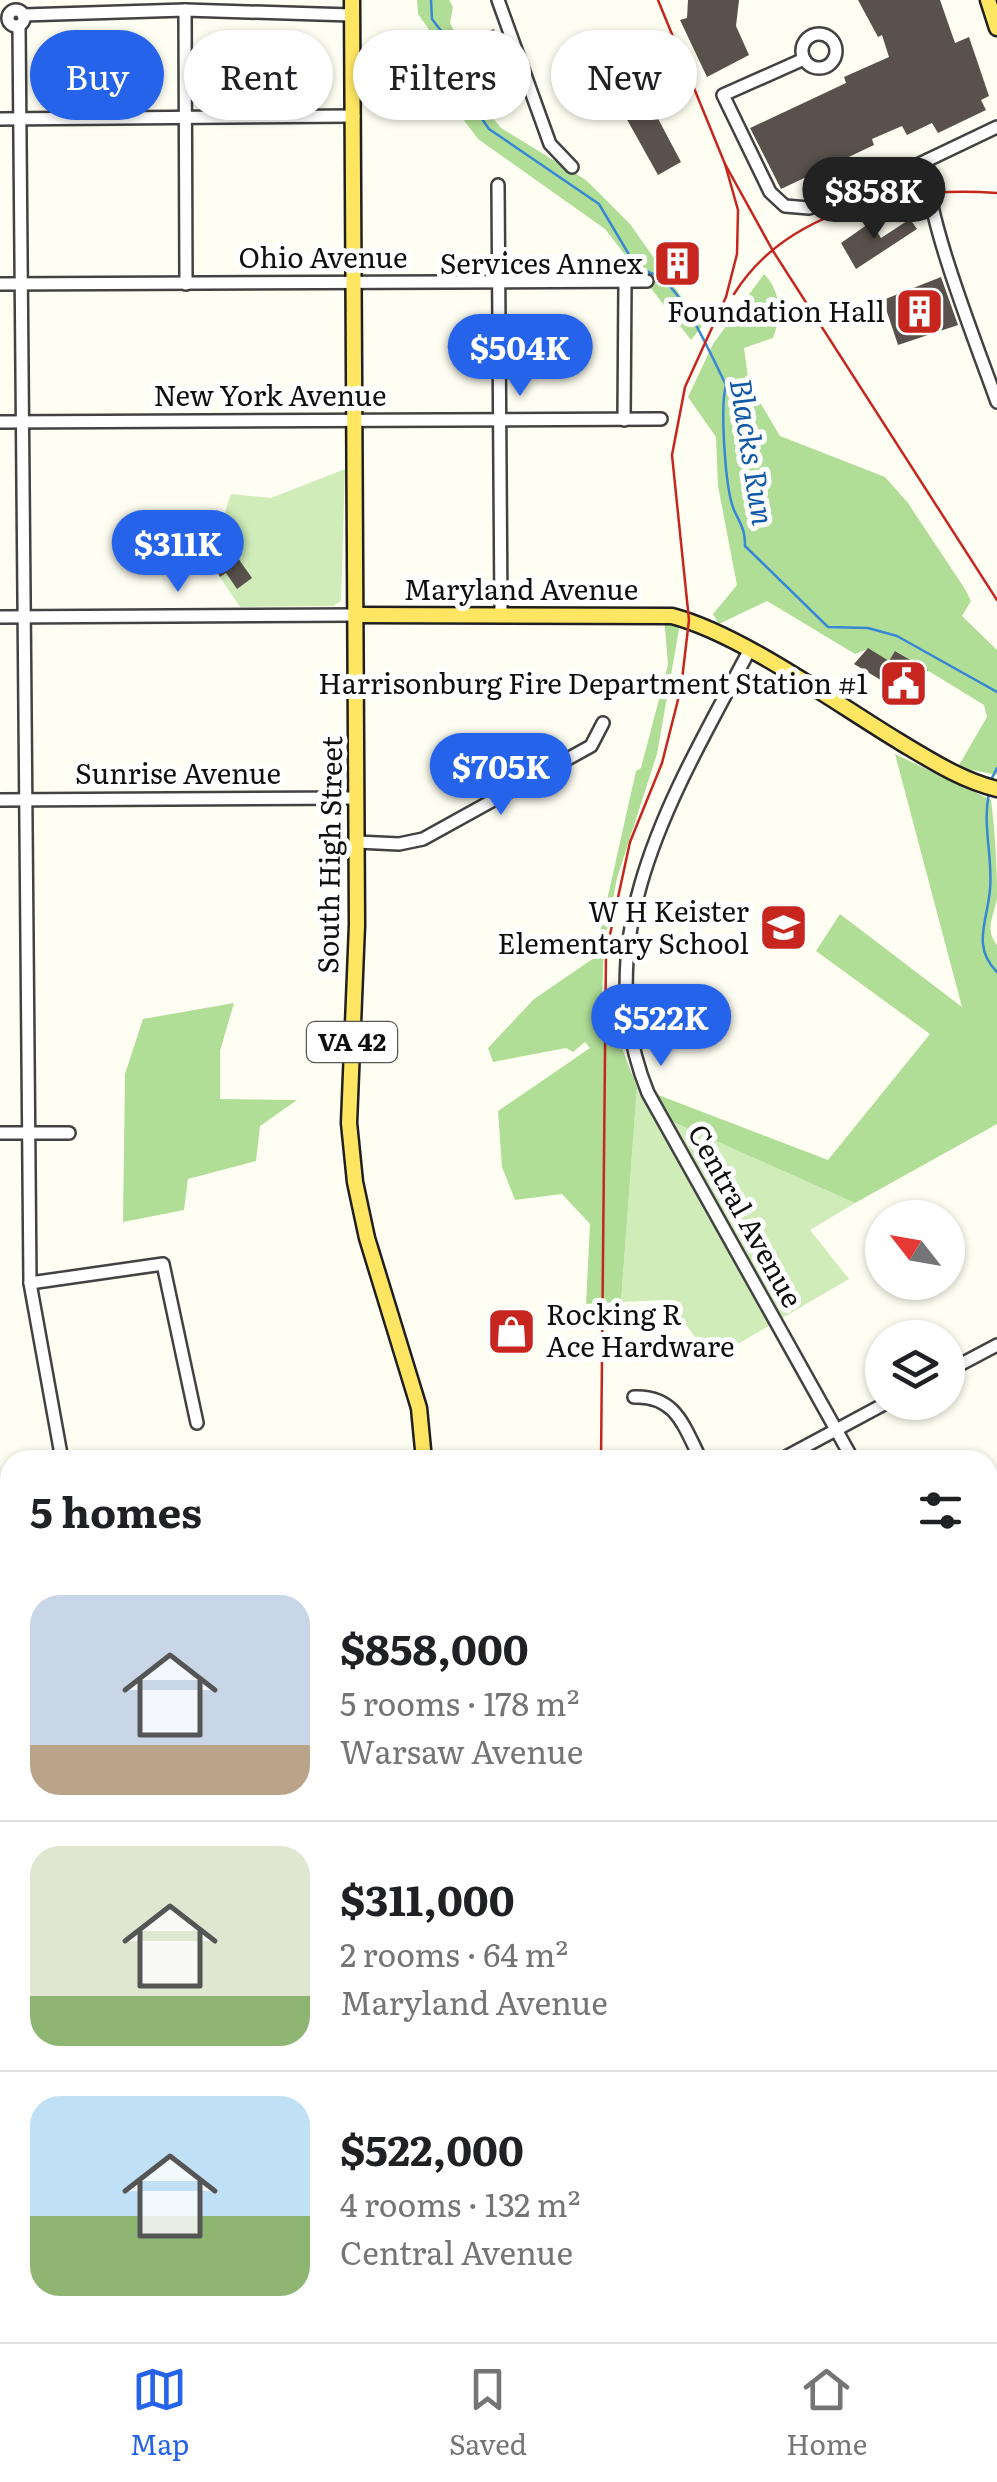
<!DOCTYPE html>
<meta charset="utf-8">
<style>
:root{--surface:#fff;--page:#f6f6f6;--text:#202124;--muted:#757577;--line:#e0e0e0;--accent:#2563eb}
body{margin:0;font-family:Literata,serif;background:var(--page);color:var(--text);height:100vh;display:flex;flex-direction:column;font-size:38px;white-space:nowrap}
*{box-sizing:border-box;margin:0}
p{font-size:32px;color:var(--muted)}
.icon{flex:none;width:55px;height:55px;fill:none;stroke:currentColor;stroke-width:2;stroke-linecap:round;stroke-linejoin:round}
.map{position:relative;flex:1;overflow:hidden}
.panel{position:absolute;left:0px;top:1450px;width:998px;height:892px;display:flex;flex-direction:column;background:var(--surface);border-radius:30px 30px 0 0;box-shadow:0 2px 8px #0004}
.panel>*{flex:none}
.top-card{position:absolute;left:30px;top:30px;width:938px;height:90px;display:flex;gap:20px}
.needle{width:65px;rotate:301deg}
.fabs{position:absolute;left:865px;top:1200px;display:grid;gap:20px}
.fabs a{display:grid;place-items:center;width:100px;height:100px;border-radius:50%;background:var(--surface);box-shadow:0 2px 8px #0004;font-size:50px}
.price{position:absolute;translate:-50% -85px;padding:0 22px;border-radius:35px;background:var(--accent);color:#fff;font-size:32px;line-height:65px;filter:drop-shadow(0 2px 5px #0008)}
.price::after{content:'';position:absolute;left:50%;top:60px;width:30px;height:22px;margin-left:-15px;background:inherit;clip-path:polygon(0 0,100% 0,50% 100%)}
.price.selected{background:#222;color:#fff}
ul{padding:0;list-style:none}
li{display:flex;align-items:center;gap:30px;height:250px;padding:0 30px}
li+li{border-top:2px solid var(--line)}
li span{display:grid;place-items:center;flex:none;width:280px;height:200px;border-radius:30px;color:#555}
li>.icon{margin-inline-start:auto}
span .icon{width:120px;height:120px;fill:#fffc;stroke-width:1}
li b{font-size:42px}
h2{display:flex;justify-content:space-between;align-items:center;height:120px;padding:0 30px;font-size:42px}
.pill{padding:0 35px;border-radius:45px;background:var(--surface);box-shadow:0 2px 8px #0004;font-size:35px;line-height:90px}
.pill.selected{background:var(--accent);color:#fff}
.dock{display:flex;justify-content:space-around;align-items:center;height:140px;border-top:2px solid var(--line);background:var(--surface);font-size:28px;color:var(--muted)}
.dock a{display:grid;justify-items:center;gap:5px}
.dock .selected{color:var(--accent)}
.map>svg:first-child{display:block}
.green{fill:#cfecb9}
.forest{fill:#b1de97}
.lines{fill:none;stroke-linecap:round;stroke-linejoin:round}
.stream{stroke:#3787d4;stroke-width:2.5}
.building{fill:#59514b}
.minor-casing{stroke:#424242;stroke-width:16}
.major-casing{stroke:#202020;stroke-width:19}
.minor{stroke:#fff;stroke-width:11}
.major{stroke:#ffe662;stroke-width:14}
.rail{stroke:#c7261f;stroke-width:2.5}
.labels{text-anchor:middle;stroke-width:10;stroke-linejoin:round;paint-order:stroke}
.shield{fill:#fff;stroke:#575757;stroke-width:2.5}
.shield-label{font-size:25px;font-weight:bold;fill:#0f0f0f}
.street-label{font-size:28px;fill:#0f0f0f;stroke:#fff}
.poi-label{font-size:28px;fill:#0f0f0f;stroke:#fff;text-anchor:end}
.water-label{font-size:30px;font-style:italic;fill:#1159a9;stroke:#fff}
</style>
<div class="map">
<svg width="997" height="2342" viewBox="0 0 997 2342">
<rect width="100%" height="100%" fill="#fffef2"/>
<g class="green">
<polygon points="345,469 341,601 333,606 240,607 220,577 226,573 237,589 238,557 242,553 223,518 231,494 271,498"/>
<polygon points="637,1087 744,1267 662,1117 855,1203 810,1230 849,1279 712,1359 667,1300 621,1302"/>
</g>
<g class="forest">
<polygon points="417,0 449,0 453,7 450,23 463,48 469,88 501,128 586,180 630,224 702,326 691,340 605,229 478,139 441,90 427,63 396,63 401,45 437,41 418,14"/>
<path d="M764,274C782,292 781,317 773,338L744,348L749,384L780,436L885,477L908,503L965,589L971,601L962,616L997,650V775L958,767L987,717L984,705L896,651L889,661L868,649L855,654L767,601L719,624L713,614L737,585L718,486L716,437L688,397L713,344Z"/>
<polygon points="664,616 681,618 657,754 617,878 604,946 602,996 637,1087 621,1302 586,1304 590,1224 562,1194 515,1200 502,1167 498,1111 590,1048 585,1042 573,1052 566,1048 493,1062 488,1048 534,999 594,958 636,771 641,768 668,665"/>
<path d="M895,754L991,800C995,831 997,866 997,898C994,917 984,928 997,945V1124L855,1203L662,1117L653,1093L828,1160L930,1034L816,951L840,914L962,1007Z"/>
<polygon points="234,1003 220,1051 220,1099 297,1100 260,1126 256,1161 188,1179 184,1210 123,1222 125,1074 143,1019"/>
</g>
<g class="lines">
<g class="stream">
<path d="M431,0L432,19L449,41L457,83L489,129L599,204L634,263C643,272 653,272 662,279C686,297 712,357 726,385C720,406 725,489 734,510C741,525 745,529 745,546L828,627L868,628L897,636L997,692"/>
<polyline points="991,780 997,768"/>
<path d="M989,793C982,826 993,856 990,889C988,920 971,946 997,972"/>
</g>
</g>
<g class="building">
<polygon points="688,0 739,0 736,26 749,55 707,77 680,20 687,18"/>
<polygon points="858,0 940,0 955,43 969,37 989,96 981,100 986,110 938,133 932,123 907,135 902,126 872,139 874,145 781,189 750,128 846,83 844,77 889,57 882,35 878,37"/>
<polygon points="494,29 505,53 491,59 477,34"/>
<polygon points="617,41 681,162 658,175 592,57"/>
<polygon points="910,219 917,229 856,269 841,243 871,222 881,238"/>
<polygon points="675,242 699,273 681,286 658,255"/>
<polygon points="941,277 958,325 898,345 883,300"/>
<polygon points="223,518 242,554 238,557 240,561 252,578 237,589 226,573 220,577 203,546 207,543 201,534"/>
<polygon points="868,648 889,661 895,651 928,670 911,698 854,664"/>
</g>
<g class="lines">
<defs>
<g id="minor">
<polyline points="498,0 550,144 572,167"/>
<polyline points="185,10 186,284"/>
<circle cx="16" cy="18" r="8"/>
<polyline points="23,15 185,10 351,15"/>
<polyline points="19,26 30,1283 62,1460"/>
<circle cx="819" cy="51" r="17"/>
<polyline points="804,59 723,95 770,192 785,206 809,208 888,179 997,127"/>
<polyline points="0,119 354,116"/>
<path d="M928,160C919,202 980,353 997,402"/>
<polyline points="498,185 501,614"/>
<polyline points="0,284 647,281"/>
<polyline points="624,420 625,281"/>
<polyline points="0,422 661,419"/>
<polyline points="0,617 356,615"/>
<path d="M749,651C677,788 583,934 648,1093L853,1460"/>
<polyline points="0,800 356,798"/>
<polyline points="357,842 399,844 423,839 591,746 603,723"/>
<polyline points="0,1133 69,1133"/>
<polyline points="30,1283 163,1264 197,1423"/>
<polyline points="948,1371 997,1345"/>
<path d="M634,1397C676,1395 684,1427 701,1460"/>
<polyline points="780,1460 888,1402"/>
<polyline points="988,1572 997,1576"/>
<polyline points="988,1715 997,1718 988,1751"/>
<polyline points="0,1770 10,1767"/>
<polyline points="0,1910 10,1964"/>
<polyline points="988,1910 997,1905"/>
<polyline points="988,2060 997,2055"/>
<polyline points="988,2212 997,2207"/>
<polyline points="988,2324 996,2342"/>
<polyline points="350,2332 351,2342"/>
<polyline points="11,2342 14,2332"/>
<polyline points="226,2342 227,2332"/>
</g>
<g id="major">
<polyline points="352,0 357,925 349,1123 355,1182 367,1238 419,1408 424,1460"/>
<polyline points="988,0 997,28"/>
<path d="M356,615L672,616C741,634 837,704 900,742C932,761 961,780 997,789"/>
<polyline points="503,2342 503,2332"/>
</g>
</defs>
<use href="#minor" class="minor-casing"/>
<use href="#major" class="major-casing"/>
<use href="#minor" class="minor"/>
<use href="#major" class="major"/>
<g class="rail">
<polyline points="658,0 725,164 773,251 997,600"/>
<path d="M734,294C788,208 903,186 997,193"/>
<polyline points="601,1460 606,953 630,842 662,763 681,688 689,620 672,455 685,387 726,297 737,254 738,210 725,164"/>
<polyline points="565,2342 567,2332"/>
</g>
</g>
<defs>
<symbol id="building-square" viewBox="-11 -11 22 22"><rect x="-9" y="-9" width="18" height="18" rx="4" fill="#c7261f" stroke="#fff"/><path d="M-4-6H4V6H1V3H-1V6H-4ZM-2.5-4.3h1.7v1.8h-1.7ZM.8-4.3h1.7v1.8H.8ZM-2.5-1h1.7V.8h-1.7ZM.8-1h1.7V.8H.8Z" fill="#fff"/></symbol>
<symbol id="civic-square" viewBox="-11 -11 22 22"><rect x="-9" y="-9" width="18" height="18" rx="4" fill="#c7261f" stroke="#fff"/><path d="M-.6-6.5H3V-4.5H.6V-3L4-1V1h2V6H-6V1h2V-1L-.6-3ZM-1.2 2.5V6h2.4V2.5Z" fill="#fff"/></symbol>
<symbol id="school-square" viewBox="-11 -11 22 22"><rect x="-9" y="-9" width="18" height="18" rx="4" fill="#c7261f" stroke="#fff"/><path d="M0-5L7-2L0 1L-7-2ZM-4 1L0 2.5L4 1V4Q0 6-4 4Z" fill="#fff"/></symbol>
<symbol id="shop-square" viewBox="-11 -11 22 22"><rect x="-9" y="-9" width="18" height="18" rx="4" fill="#c7261f" stroke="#fff"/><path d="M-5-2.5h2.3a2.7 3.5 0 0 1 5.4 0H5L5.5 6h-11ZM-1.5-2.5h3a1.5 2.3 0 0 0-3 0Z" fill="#fff"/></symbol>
</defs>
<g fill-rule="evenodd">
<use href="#building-square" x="650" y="236" width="55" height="55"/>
<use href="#building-square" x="892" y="284" width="55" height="55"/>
<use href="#civic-square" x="876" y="656" width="55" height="55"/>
<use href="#school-square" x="756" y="900" width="55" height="55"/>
<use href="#shop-square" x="484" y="1304" width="55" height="55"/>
</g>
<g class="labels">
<rect class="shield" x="307" y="1022" width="90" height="40" rx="8"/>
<g class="shield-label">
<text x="352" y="1051">VA 42</text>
</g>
<g class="street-label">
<text x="323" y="268">Ohio Avenue</text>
<text x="270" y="406">New York Avenue</text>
<text x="521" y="600">Maryland Avenue</text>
<text x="178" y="784">Sunrise Avenue</text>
<text transform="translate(330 855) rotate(-89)" y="10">South High Street</text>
<text transform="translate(745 1216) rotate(61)" y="10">Central Avenue</text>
</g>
<g class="poi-label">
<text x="643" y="274">Services Annex</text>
<text x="885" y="322">Foundation Hall</text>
<text x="868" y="694">Harrisonburg Fire Department Station #1</text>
<text x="749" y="922">W H Keister<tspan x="749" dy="32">Elementary School</tspan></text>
<text x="546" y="1325" text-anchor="start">Rocking R<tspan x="546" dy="32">Ace Hardware</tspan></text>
</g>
<g class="water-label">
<text transform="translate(751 452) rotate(81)" y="10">Blacks Run</text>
</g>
</g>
</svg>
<div class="fabs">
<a><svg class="needle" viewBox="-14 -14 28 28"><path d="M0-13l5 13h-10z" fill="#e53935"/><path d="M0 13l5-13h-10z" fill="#757577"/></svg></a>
<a><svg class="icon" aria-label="layers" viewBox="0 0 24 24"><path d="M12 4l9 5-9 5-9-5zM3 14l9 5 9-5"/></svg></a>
</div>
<b class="price selected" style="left:874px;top:242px">$858K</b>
<b class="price" style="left:520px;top:399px">$504K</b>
<b class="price" style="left:178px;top:595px">$311K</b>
<b class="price" style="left:501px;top:818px">$705K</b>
<b class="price" style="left:661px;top:1069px">$522K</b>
<div class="top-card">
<a class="pill selected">Buy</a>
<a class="pill">Rent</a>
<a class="pill">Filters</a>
<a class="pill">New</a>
</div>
<section class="panel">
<h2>5 homes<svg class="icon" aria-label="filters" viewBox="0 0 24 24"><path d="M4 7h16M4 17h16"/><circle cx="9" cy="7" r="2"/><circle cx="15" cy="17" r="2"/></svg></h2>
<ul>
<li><span style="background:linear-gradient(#c9d6e8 75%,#b9a48a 0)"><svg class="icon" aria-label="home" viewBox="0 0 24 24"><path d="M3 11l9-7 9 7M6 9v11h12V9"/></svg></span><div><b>$858,000</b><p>5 rooms · 178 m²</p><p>Warsaw Avenue</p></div></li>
<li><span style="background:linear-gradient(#dfe7d0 75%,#8fb573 0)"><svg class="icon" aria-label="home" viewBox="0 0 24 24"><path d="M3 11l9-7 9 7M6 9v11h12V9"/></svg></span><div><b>$311,000</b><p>2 rooms · 64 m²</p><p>Maryland Avenue</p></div></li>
<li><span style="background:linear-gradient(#bfe0f5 60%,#8fb573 0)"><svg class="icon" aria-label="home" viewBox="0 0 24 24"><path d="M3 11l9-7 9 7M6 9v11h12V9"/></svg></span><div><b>$522,000</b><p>4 rooms · 132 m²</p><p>Central Avenue</p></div></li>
</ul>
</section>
</div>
<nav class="dock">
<a class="selected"><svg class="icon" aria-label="map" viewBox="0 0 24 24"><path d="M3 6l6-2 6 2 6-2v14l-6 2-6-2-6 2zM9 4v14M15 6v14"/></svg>Map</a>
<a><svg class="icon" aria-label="saved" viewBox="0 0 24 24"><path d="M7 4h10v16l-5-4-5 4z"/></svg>Saved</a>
<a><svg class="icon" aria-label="home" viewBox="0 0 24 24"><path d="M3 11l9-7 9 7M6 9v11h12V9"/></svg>Home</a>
</nav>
